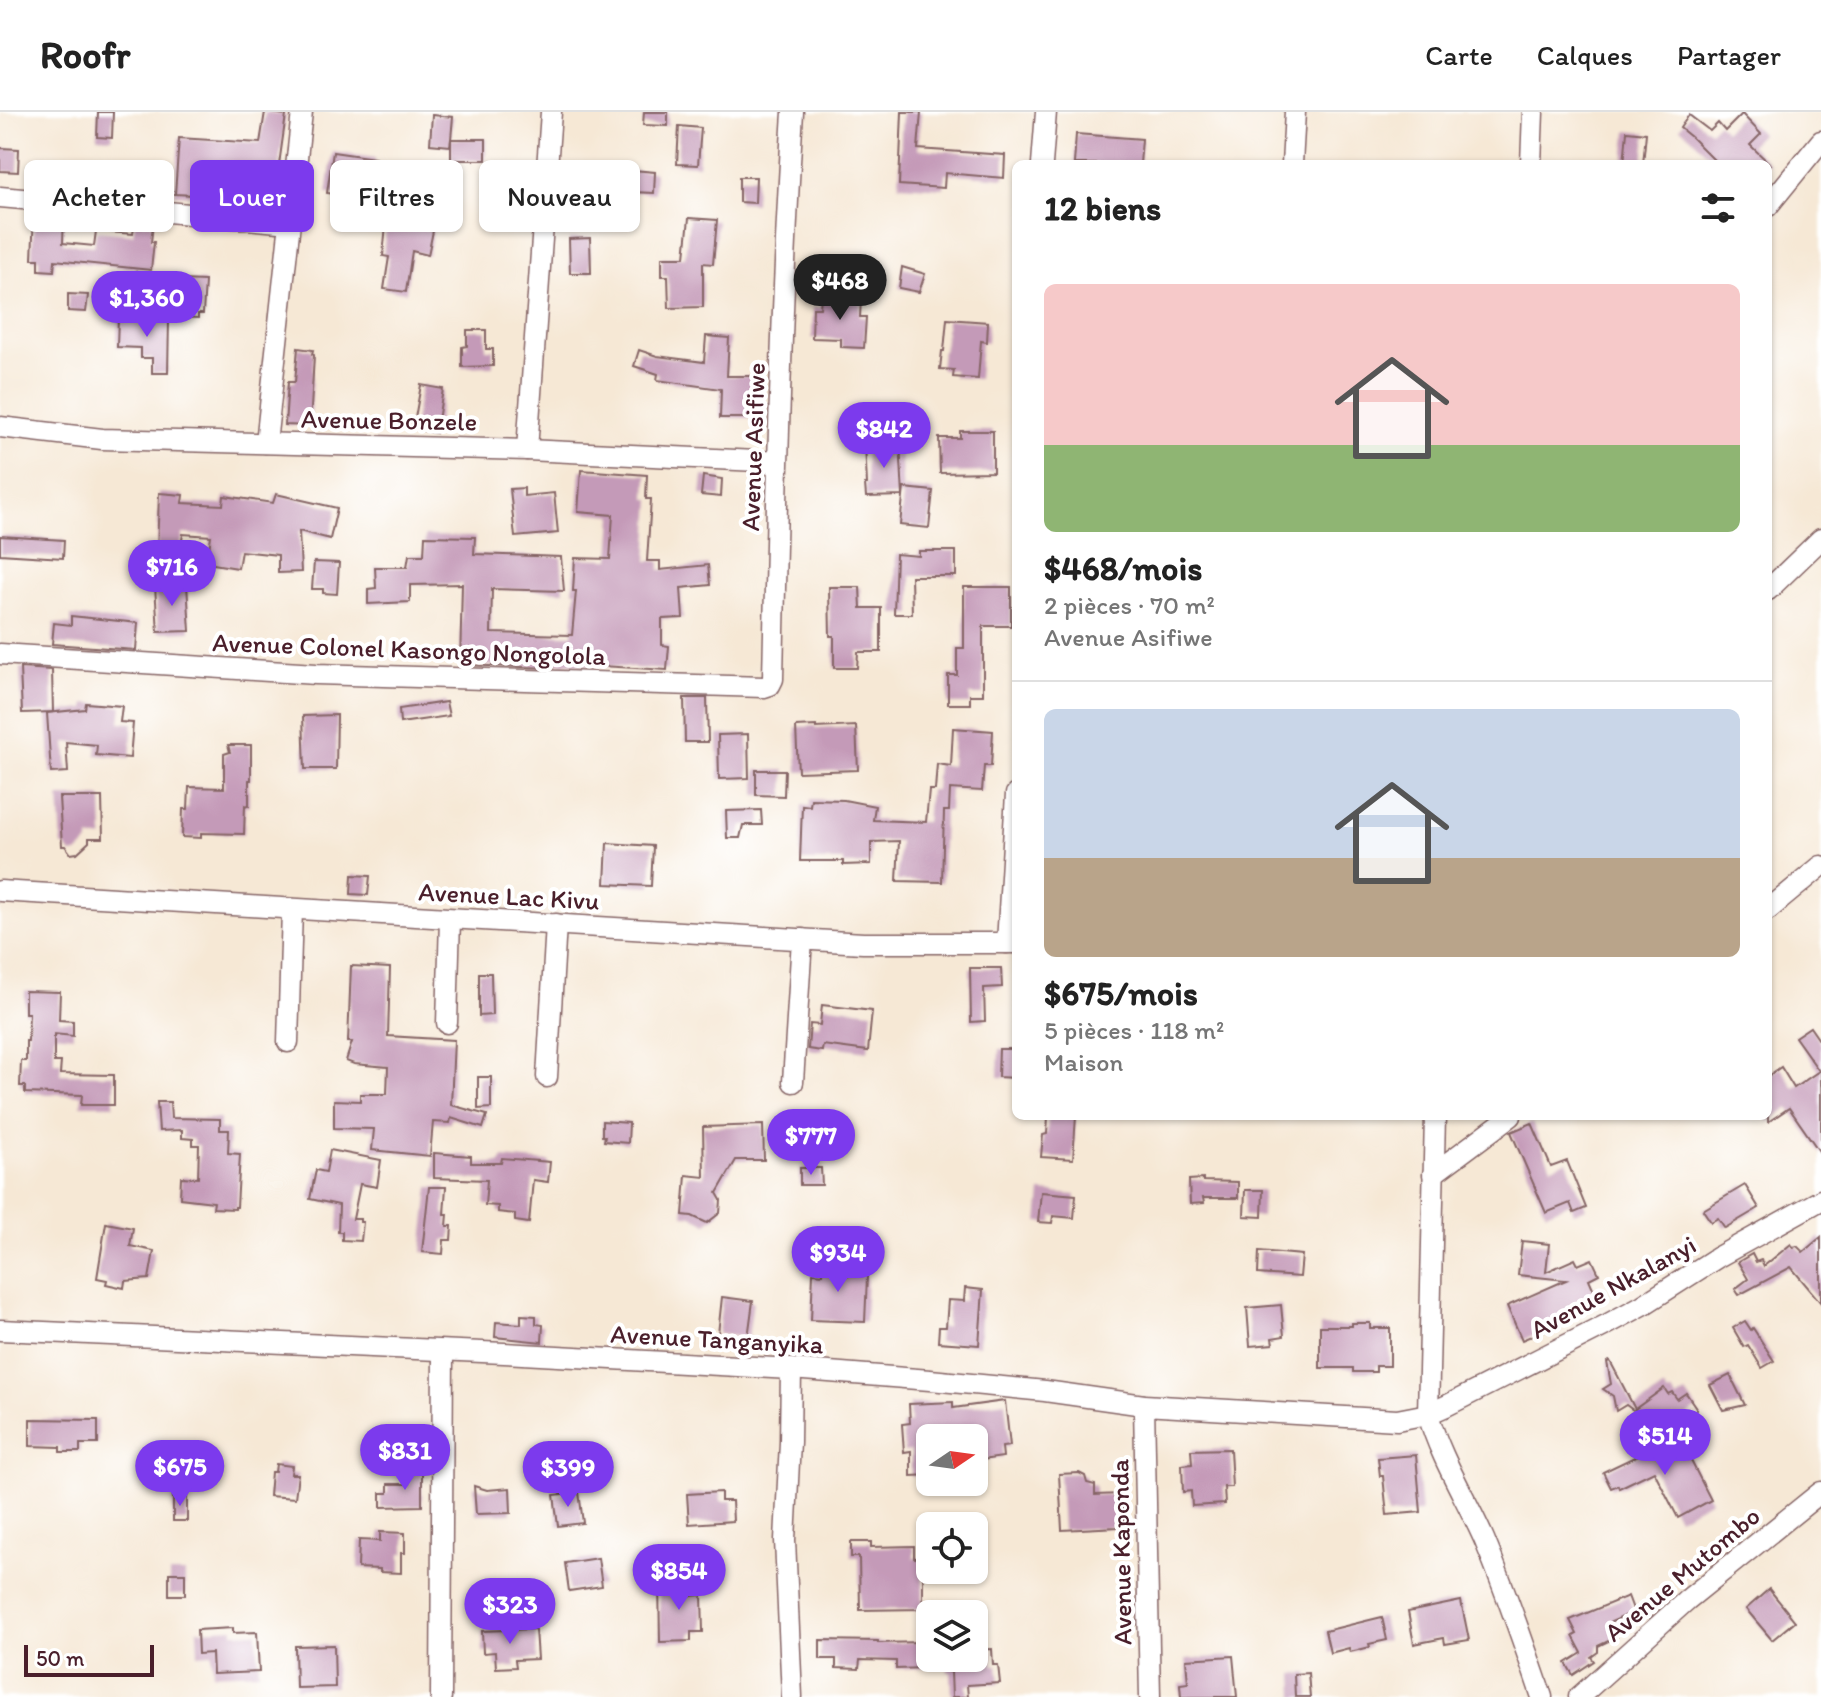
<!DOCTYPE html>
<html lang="fr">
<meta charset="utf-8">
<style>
:root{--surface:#fff;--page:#f2f2f2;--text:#222;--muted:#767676;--line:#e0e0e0;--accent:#7c3aed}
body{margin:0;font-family:Itim,sans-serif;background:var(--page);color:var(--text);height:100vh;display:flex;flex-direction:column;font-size:30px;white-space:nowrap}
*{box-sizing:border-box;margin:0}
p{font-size:26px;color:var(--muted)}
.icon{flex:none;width:44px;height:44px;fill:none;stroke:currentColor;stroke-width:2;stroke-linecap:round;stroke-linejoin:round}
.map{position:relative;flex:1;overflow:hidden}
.details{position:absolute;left:1012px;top:48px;width:760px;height:960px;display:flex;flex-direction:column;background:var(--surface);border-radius:12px;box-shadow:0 2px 6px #0004}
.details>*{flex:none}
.guide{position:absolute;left:24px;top:48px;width:760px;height:72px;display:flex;gap:16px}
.needle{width:52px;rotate:77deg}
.controls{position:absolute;left:916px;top:1312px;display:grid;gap:16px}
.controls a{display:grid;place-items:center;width:72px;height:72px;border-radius:12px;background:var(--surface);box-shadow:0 2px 6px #0004;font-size:40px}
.scale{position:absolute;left:24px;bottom:20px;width:130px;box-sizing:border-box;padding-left:8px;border:4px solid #4a1f2b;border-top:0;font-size:22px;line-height:28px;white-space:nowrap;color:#4a1f2b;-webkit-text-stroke:6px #fff;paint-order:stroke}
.price{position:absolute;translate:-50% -68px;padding:0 18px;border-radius:28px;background:var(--accent);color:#fff;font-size:26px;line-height:52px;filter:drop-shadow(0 2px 4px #0008)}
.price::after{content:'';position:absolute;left:50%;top:48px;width:24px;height:18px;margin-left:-12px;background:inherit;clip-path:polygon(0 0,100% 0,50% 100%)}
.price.on{background:#222;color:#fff}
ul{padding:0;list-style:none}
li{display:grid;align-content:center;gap:16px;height:424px;padding:0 32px}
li+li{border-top:2px solid var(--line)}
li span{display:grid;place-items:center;height:248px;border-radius:12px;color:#555}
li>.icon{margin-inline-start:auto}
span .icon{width:144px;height:144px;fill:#fffc;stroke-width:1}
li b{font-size:34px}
h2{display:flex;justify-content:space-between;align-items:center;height:96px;padding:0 32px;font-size:34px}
.tag{padding:0 28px;border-radius:12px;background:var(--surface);box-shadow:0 2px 6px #0004;font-size:28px;line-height:72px}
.tag.on{background:var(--accent);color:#fff}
header{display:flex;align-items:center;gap:48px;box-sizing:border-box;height:112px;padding:0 40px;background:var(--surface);border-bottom:2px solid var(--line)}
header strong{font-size:38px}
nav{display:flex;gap:44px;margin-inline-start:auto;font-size:28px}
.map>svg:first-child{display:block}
.building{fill:#c49ab8}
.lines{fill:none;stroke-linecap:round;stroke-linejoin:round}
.minor-casing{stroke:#866566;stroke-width:23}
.minor{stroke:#fff;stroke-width:20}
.labels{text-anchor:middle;stroke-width:8;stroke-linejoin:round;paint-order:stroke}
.street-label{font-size:26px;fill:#4a1f2b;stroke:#fff}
</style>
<header>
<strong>Roofr</strong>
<nav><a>Carte</a><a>Calques</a><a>Partager</a></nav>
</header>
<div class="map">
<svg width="1821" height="1585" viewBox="0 0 1821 1585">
<rect width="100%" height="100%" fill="#fff"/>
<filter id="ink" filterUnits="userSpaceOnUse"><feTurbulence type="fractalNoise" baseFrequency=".0125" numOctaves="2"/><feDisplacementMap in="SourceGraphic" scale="16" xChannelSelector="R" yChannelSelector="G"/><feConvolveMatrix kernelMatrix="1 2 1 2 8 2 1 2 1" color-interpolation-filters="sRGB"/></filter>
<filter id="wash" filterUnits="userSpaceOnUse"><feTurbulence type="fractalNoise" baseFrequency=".006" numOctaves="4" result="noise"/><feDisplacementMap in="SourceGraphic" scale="32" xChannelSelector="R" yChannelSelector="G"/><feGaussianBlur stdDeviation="1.8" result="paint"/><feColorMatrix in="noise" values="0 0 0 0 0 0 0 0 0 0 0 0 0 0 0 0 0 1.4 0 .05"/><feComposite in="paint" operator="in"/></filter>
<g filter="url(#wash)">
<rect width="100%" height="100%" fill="#f6e8d5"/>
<g id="blocks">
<g class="building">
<polygon points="98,0 113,0 112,26 97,25"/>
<polygon points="265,0 286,3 277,67 253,64 251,86 175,82 179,26 260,31"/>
<polygon points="644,0 668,0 668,14 643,13"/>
<polygon points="902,0 921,0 918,37 1005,43 1004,66 945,61 944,76 899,73"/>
<polygon points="1742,2 1761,22 1750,33 1770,52 1718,52 1691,25 1680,16 1689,3 1710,19 1718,11 1725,19"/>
<polygon points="432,3 453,5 451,27 486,27 486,48 451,48 451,27 450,34 430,32"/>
<polygon points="679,14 701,16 698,53 677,52"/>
<polygon points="1627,19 1646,21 1643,52 1624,52"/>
<polygon points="1076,22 1142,27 1140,52 1074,52"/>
<polygon points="0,36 19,37 18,60 0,59"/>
<polygon points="333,40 375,46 372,71 386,73 384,89 327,81"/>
<polygon points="633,58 655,60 654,81 632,80"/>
<polygon points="739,65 756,65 755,91 739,90"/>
<polygon points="34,101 64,104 63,131 94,134 96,119 133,122 135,110 153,112 151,130 154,130 151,158 55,148 54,159 39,158 39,147 32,147"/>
<polygon points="387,102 412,105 412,114 433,119 428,143 412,139 406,180 384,177 389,145 383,144"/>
<polygon points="689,106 717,108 713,152 703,151 703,195 669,196 668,164 662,164 662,145 685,145"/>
<polygon points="590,126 591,161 570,161 569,127"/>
<polygon points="902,155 925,162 919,180 899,176"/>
<polygon points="180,168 205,169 203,202 198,202 198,206 178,205"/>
<polygon points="68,182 88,183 86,200 68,199"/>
<polygon points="821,185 861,187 860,205 866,205 864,236 841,235 841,227 812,226 813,196 820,196"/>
<polygon points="118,205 169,206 168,261 152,261 152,246 141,246 141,236 117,235"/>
<polygon points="947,207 988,210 987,230 981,229 978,267 953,265 954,258 940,257 942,239 944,239"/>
<polygon points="467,218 486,218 486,237 493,237 493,254 462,255 462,235 467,234"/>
<polygon points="706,224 729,226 727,264 757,264 757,306 720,306 721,277 657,268 658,262 634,254 639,238 657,244 704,250"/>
<polygon points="298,236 313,238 312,242 314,243 310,314 285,313 288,270 295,270"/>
<polygon points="421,273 443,277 436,321 413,317"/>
<polygon points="960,319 993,319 993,360 940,361 939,326 960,326"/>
<polygon points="900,330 903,384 866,385 865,372 867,372 865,332"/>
<polygon points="581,358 647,363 646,387 651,387 647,449 660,449 660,458 708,453 710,473 681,476 683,506 662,507 662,533 669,534 667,558 553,551 553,556 460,553 462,472 410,473 410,490 368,492 368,477 376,476 375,455 407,455 409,443 424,443 425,424 475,425 474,442 561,445 564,479 492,477 491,521 572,523 576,479 573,479 575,446 610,447 613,403 578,400"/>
<polygon points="703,364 722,367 721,385 701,383"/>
<polygon points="524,376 524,384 554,381 558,421 515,425 510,377"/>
<polygon points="904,376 933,379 929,416 900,413"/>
<polygon points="159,381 183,383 182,391 223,393 224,384 273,391 276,382 337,396 330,427 299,419 301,460 278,461 278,443 241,439 238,456 207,451 211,424 183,422 179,446 157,442"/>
<polygon points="0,424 64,428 63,446 0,442"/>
<polygon points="919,439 956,439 956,464 911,464 912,502 894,502 896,442 919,444"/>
<polygon points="314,450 339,451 337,482 323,481 323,477 312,477"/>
<polygon points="187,473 190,519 158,520 155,474"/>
<polygon points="829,475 860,475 861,496 881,496 881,540 858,540 857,556 834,556 834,524 830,524"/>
<polygon points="964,475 1011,475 1011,514 983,514 983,583 970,583 970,592 948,592 948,563 957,563 957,536 964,536"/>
<polygon points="71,504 138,511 136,538 52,532 54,511 71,513"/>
<polygon points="20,556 52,558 53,600 22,601"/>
<polygon points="684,586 707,586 708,630 685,630"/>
<polygon points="446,590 449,604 400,611 399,597"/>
<polygon points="86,591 122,594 120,610 133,611 130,646 96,643 97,633 66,630 68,660 51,661 47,601 85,597"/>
<polygon points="337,603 336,657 305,657 303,604"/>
<polygon points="816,614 816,616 856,614 858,658 798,660 796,615"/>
<polygon points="953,616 993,619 991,654 984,654 982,679 950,677 949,699 944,699 942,770 897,769 899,729 871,730 871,752 843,753 843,749 800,749 802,693 810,694 811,687 844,688 875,694 873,708 926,710 929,678 935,678 937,652 951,654"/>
<polygon points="748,622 749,666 719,667 718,623"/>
<polygon points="228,633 251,633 251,668 249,668 249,694 245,693 244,722 201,721 201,726 182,725 183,697 188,697 189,675 224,676 224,642 230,640"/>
<polygon points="756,658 785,658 784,684 756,683"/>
<polygon points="59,685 102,685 103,726 89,726 89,730 77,741 71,742 65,734 62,734"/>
<polygon points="761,698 762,713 743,713 740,726 727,726 726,699"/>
<polygon points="607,731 653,734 651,774 605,772"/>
<polygon points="352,763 370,764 368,783 351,782"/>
<polygon points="351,854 390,856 388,924 454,928 451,993 487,1003 483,1016 451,1006 450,1011 433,1010 430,1044 372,1038 374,1017 334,1016 334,988 360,989 360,982 387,982 388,955 354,952 346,949 352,930 348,930"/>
<polygon points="970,856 1001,856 1002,875 984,876 985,909 971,910"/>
<polygon points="479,861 491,861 492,903 479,904"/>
<polygon points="25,879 60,880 59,908 73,909 73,924 54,922 54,950 61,950 60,962 114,963 114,993 81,993 82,983 25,981 25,974 20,974 21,949 26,949 26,929 28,929 29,901 25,901"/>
<polygon points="822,893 872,899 868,939 823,933 822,939 808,937 810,912 820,913"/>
<polygon points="1810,915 1821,931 1821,1042 1789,996 1768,1010 1768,964 1781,955 1794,976 1819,959 1795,925"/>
<polygon points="999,937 1016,937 1015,966 998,965"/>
<polygon points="478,965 491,965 491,996 478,997"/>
<polygon points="157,990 170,990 171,1006 220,1007 220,1018 229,1018 228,1041 240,1042 237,1095 235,1095 235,1097 213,1096 214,1090 180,1086 181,1065 198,1066 199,1033 193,1033 193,1027 182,1026 182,1018 159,1019"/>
<polygon points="1048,1004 1076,1004 1073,1047 1041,1045 1043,1023 1047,1022"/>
<polygon points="602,1009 629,1011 628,1031 604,1029 605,1024 602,1024"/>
<polygon points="1532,1011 1551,1055 1567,1049 1586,1096 1574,1101 1570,1091 1546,1101 1511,1020"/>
<polygon points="763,1013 764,1048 736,1048 717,1081 721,1088 720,1101 707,1111 692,1104 683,1103 686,1063 704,1065 703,1015"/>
<polygon points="330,1038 381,1048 377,1075 360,1072 353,1107 360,1107 360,1110 363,1110 361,1129 342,1128 342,1120 338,1120 339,1093 310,1087 316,1058 326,1060"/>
<polygon points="434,1041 471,1044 471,1051 501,1051 502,1046 550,1050 548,1070 533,1068 529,1111 515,1109 515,1102 498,1100 498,1094 485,1093 487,1068 434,1066"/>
<polygon points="800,1056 821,1056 822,1073 800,1073"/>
<polygon points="1203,1067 1203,1069 1238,1070 1238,1086 1203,1086 1204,1091 1190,1092 1189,1068"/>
<polygon points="1745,1073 1759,1096 1725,1116 1718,1106 1711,1110 1703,1098"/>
<polygon points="429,1075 446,1075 444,1102 448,1102 447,1114 452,1114 451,1128 444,1128 443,1142 422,1140"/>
<polygon points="1245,1078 1263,1078 1262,1105 1244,1104"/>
<polygon points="1041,1080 1076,1083 1074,1106 1053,1104 1052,1111 1038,1110"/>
<polygon points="106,1111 133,1116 130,1134 154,1139 149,1167 125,1169 124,1176 106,1172 107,1168 97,1166"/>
<polygon points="1821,1125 1821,1191 1791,1155 1739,1183 1735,1177 1748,1167 1738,1150 1752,1142 1756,1150 1761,1148 1764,1154 1791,1132 1793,1135 1797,1134 1803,1140"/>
<polygon points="1522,1129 1549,1132 1546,1160 1575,1147 1578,1153 1592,1147 1599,1162 1589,1167 1599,1190 1567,1204 1569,1208 1522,1228 1507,1194 1566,1168 1518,1163"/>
<polygon points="1259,1139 1302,1143 1300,1165 1258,1162"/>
<polygon points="824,1140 838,1141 837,1162 867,1164 865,1210 811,1208 813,1161 823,1162"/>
<polygon points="965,1176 983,1178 979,1233 938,1230 939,1215 946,1215 948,1188 964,1189"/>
<polygon points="722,1185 753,1189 748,1226 718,1222"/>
<polygon points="1281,1193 1284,1224 1272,1226 1273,1232 1250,1234 1247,1196"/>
<polygon points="521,1203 536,1204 536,1212 543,1213 542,1230 495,1225 496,1210 521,1212"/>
<polygon points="1745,1209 1751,1218 1753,1216 1774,1249 1762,1256 1748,1233 1744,1235 1733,1216"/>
<polygon points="1352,1211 1370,1211 1370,1216 1390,1216 1390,1254 1376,1254 1376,1260 1353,1260 1353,1256 1320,1256 1320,1214 1352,1214"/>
<polygon points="1610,1249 1620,1268 1637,1301 1626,1293 1616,1299 1613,1284 1603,1277 1611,1272 1607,1250"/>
<polygon points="1730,1263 1745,1293 1723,1298 1710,1273"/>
<polygon points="1664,1276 1668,1282 1672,1280 1677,1287 1686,1281 1697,1297 1657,1327 1635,1297"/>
<polygon points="1005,1289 1010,1334 1002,1335 1003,1345 974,1349 974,1326 930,1326 930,1363 911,1364 911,1339 904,1340 902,1312 910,1311 909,1292 953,1290 953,1296"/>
<polygon points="30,1307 98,1308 98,1332 80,1332 80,1340 60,1340 60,1335 30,1334"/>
<polygon points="1668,1329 1676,1345 1686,1339 1711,1388 1678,1406 1654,1359 1619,1376 1618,1373 1611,1376 1603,1360"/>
<polygon points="1230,1337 1232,1375 1224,1375 1225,1392 1192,1394 1191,1379 1183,1380 1182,1353 1192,1352 1191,1338"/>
<polygon points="1416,1343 1421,1400 1387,1403 1383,1364 1380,1364 1378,1346"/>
<polygon points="276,1352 292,1354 291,1362 298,1362 295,1386 269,1384 271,1360 275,1360"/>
<polygon points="409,1357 422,1358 422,1394 381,1395 381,1381 388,1381 388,1372 409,1372"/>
<polygon points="1079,1361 1085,1364 1087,1371 1095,1373 1095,1383 1122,1382 1124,1412 1118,1412 1118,1415 1062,1418 1059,1362"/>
<polygon points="474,1374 487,1378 510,1376 511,1401 476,1402"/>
<polygon points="579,1380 583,1411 558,1414 554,1383"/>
<polygon points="721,1380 721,1389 732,1389 733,1409 689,1412 687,1382"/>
<rect x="173" y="1382" width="14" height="27"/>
<polygon points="380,1420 405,1421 405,1441 401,1441 401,1461 380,1460 380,1457 358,1456 359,1428 380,1429"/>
<polygon points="851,1430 871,1430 871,1435 914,1434 914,1446 923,1446 923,1497 860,1498 859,1445 851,1445"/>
<polygon points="598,1446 602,1474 569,1479 565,1451"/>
<rect x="169" y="1461" width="16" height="22"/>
<polygon points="659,1469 689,1469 690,1484 702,1483 703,1520 691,1520 691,1529 660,1530"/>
<polygon points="1769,1477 1795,1509 1772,1528 1746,1497"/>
<polygon points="1628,1484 1634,1500 1611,1510 1617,1525 1598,1534 1598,1540 1591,1545 1594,1549 1573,1563 1566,1551 1582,1541 1573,1524 1577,1522 1570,1508"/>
<polygon points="1461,1489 1469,1528 1445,1532 1444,1526 1414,1532 1408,1500"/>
<polygon points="1382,1505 1387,1528 1369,1532 1370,1535 1350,1540 1349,1536 1330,1541 1325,1519"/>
<polygon points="233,1516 233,1521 257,1520 259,1560 213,1562 212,1541 198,1542 197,1518"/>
<polygon points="535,1517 537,1547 515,1548 516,1555 496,1556 495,1540 483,1541 482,1519"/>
<polygon points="820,1528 878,1529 878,1531 924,1530 924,1556 896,1557 896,1549 860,1548 859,1557 836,1556 836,1547 820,1547"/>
<polygon points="334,1533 335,1575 296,1576 295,1534"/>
<polygon points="992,1537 993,1553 998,1553 1000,1571 967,1573 968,1585 952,1585 951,1560 948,1560 947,1546 974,1546 974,1538"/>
<polygon points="1233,1544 1237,1585 1181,1585 1180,1572 1188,1571 1186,1547"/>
<polygon points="1308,1561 1310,1585 1295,1585 1294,1562"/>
</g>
</g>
</g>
<g filter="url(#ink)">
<use href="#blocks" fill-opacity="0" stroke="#866566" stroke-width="2"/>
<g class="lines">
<defs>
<g id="minor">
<polyline points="1042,52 1046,0"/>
<polyline points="1292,52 1295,0"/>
<polyline points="1531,52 1533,0"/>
<polyline points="0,85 290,111"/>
<polyline points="1768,94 1821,29"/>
<polyline points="0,315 102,327 527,338 777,350"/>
<polyline points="266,331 302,0"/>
<polyline points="527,338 551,0"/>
<polyline points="1768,478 1821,427"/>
<path d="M0,542L316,562L764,575L770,573L773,567C777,378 781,189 793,0"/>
<polyline points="0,779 863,831 1016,831"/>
<polyline points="1768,798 1821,754"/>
<polyline points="1007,831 1016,682"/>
<polyline points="447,911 450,807"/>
<polyline points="288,930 292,797"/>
<polyline points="547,965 556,812"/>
<polyline points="793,970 802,827"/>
<path d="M1435,1004L1428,1302C1440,1345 1466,1386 1484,1427C1506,1479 1524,1532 1542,1585"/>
<polyline points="1433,1062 1511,1004"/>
<polyline points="0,1218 504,1241 791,1257 930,1268 1045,1279 1144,1293 1397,1308 1428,1302 1446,1294 1606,1213 1643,1193 1718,1145 1821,1088"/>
<polyline points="791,1257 790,1330 785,1428 792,1585"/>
<polyline points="1144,1293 1150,1585"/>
<polyline points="441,1585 443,1239"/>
<polyline points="1579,1585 1687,1488 1821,1380"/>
</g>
</defs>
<use href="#minor" class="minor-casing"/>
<use href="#minor" class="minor"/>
</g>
</g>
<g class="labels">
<g class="street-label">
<text transform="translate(389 308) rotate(1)" y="9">Avenue Bonzele</text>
<text transform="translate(753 335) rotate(-88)" y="9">Avenue Asifiwe</text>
<text transform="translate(409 537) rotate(2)" y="9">Avenue Colonel Kasongo Nongolola</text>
<text transform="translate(509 784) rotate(3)" y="9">Avenue Lac Kivu</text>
<text transform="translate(1613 1175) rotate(-29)" y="9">Avenue Nkalanyi</text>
<text transform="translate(717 1227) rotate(3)" y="9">Avenue Tanganyika</text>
<text transform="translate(1121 1440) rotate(-91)" y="9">Avenue Kaponda</text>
<text transform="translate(1682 1462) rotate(-40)" y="9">Avenue Mutombo</text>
</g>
</g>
</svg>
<div class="controls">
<a><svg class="needle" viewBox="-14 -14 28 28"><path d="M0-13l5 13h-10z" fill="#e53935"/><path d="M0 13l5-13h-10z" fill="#767676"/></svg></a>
<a><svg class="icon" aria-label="locate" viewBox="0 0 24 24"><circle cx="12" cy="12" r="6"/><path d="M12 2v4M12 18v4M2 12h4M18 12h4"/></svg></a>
<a><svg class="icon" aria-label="layers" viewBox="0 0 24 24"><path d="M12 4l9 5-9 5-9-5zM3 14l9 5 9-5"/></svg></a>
</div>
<div class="scale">50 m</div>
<b class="price on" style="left:840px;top:210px">$468</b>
<b class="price" style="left:147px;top:227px">$1,360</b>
<b class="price" style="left:884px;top:358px">$842</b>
<b class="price" style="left:172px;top:496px">$716</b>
<b class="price" style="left:811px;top:1065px">$777</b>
<b class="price" style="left:838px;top:1182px">$934</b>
<b class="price" style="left:1665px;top:1365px">$514</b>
<b class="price" style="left:405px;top:1380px">$831</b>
<b class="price" style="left:180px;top:1396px">$675</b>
<b class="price" style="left:568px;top:1397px">$399</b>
<b class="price" style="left:679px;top:1500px">$854</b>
<b class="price" style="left:510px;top:1534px">$323</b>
<div class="guide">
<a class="tag">Acheter</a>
<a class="tag on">Louer</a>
<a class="tag">Filtres</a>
<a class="tag">Nouveau</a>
</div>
<section class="details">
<h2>12 biens<svg class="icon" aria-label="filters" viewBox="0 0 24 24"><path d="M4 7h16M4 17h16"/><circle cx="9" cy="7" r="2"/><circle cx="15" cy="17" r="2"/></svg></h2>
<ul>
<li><span style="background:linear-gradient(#f6c9c9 65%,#8fb573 0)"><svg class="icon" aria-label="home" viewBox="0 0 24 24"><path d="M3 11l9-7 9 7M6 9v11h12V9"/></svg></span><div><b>$468/mois</b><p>2 pièces · 70 m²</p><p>Avenue Asifiwe</p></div></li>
<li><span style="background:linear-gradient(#c9d6e8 60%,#b9a48a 0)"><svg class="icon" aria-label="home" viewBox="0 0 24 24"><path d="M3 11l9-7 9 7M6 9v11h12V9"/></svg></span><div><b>$675/mois</b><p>5 pièces · 118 m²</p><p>Maison</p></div></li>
</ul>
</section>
</div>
